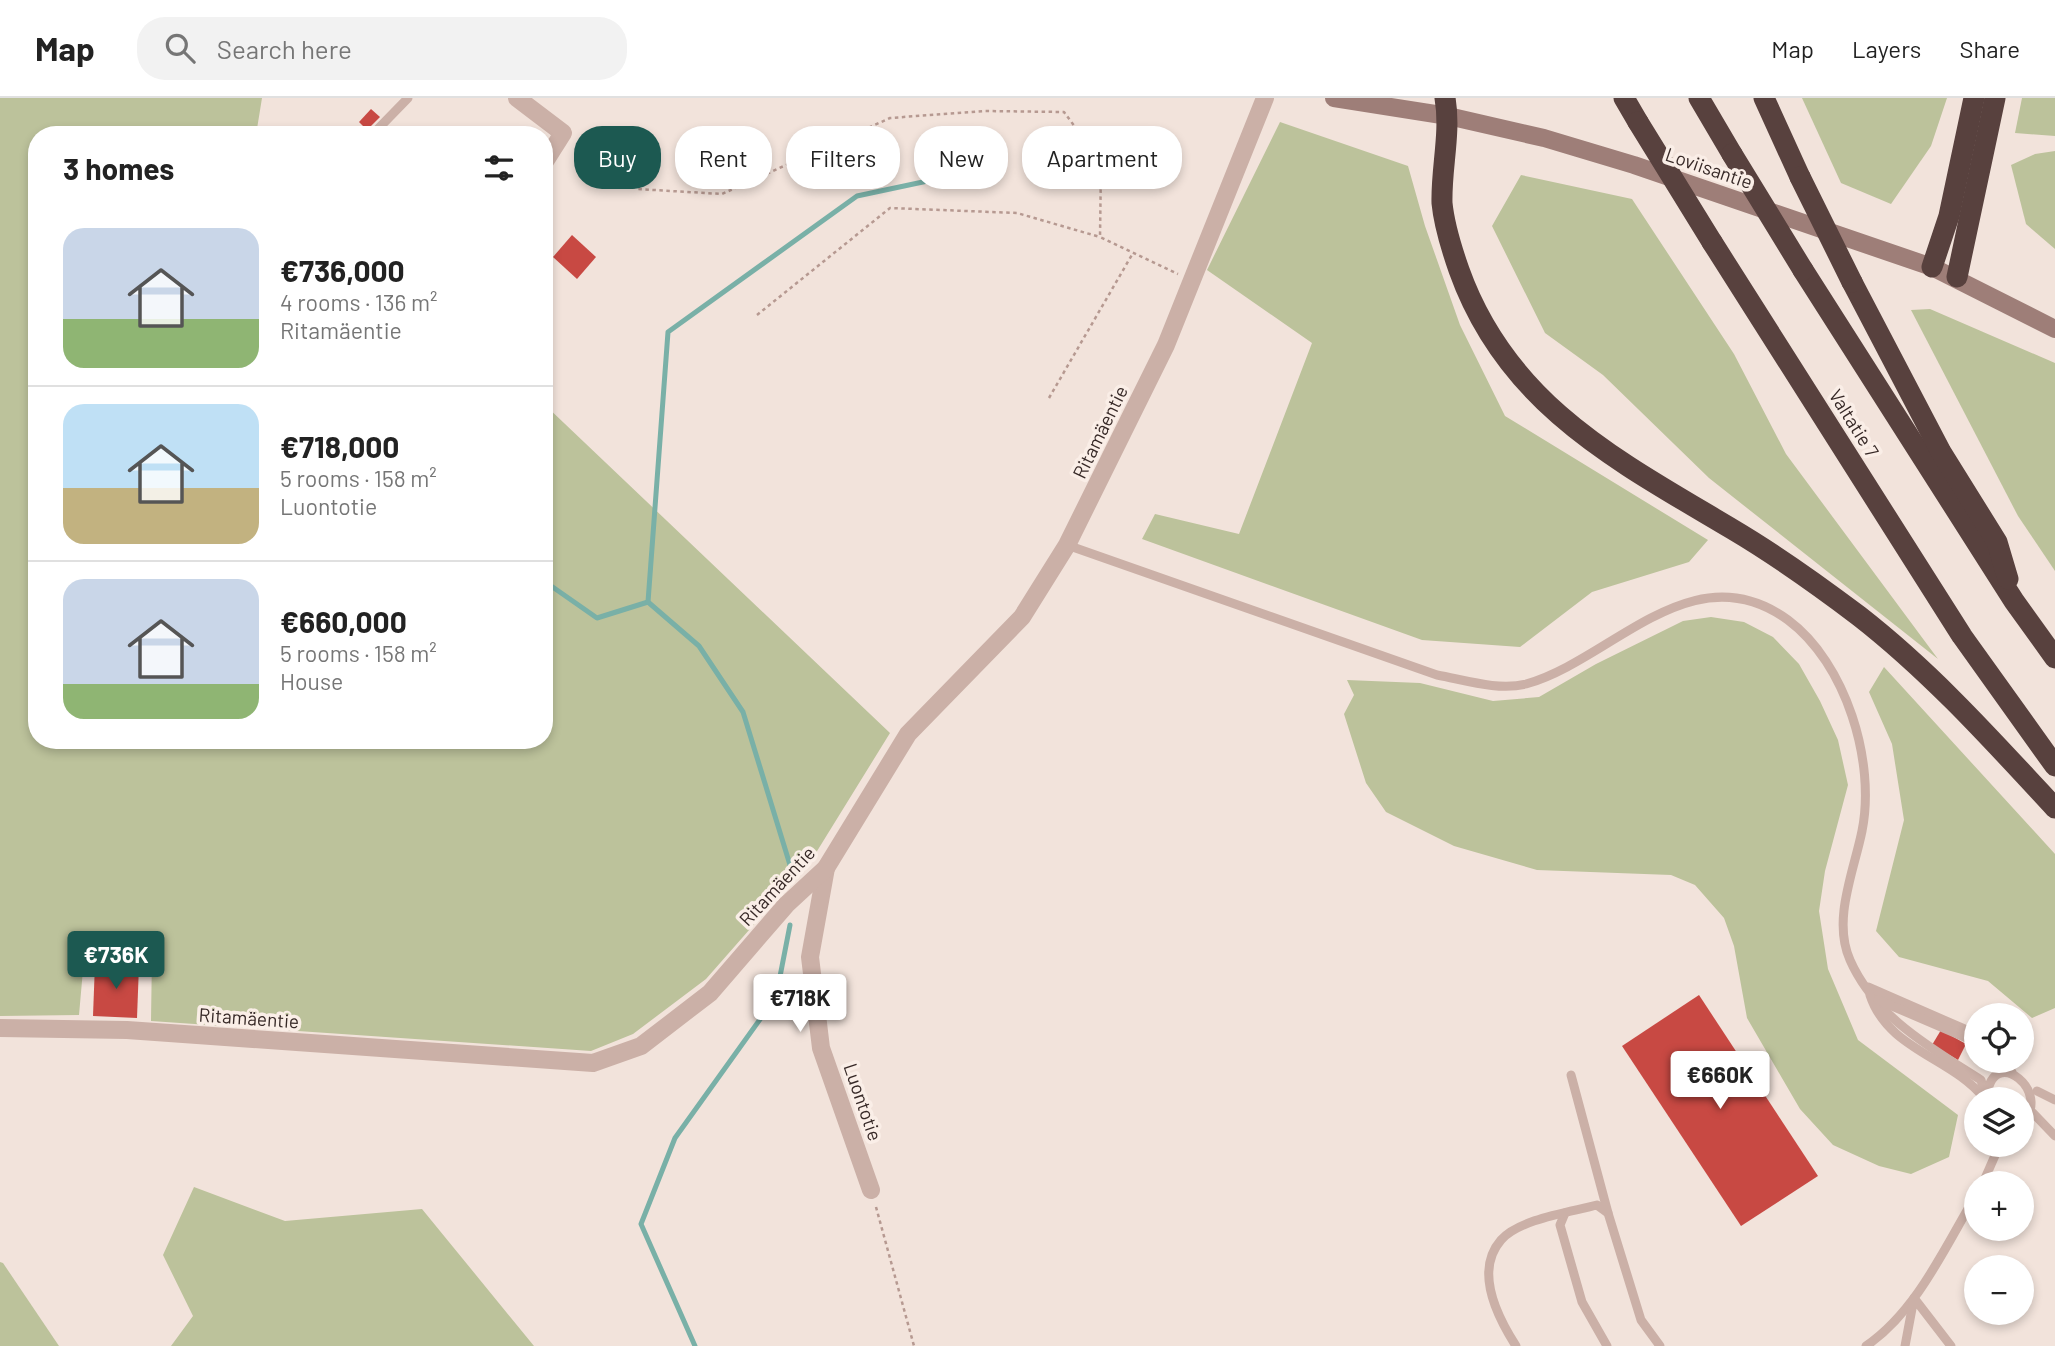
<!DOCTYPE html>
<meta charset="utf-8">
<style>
:root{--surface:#fff;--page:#f2f2f2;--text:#222;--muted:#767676;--line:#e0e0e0;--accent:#1c5951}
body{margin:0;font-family:Barlow,sans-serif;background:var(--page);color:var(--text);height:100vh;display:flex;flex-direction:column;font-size:26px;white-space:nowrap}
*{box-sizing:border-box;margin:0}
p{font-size:23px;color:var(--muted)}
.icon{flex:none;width:38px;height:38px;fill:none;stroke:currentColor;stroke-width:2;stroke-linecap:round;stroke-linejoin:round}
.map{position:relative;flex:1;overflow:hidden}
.side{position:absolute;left:28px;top:28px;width:525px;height:623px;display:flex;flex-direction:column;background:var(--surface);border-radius:28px;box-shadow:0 4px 10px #0003}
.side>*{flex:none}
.top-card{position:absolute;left:574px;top:28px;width:665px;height:63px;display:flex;gap:14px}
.fabs{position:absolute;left:1964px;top:905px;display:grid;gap:14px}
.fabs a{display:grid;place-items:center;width:70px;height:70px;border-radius:50%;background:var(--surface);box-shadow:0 4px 10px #0003;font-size:35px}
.price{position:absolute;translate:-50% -60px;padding:0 16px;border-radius:7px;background:#fff;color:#222;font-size:23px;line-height:46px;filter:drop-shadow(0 2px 4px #0008)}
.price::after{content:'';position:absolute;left:50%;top:42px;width:21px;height:16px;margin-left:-10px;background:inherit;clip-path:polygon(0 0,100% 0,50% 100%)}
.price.selected{background:var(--accent);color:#fff}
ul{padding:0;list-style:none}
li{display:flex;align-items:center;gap:21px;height:175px;padding:0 35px}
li+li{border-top:2px solid var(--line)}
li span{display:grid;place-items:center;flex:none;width:196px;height:140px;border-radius:21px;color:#555}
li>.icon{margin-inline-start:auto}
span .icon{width:84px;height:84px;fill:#fffc;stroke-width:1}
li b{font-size:30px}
h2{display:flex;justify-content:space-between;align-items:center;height:84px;padding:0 35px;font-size:30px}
.chip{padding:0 24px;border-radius:28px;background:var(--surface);box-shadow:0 4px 10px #0003;font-size:24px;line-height:63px}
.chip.selected{background:var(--accent);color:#fff}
header{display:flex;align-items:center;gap:42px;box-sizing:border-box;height:98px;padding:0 35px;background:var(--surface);border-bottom:2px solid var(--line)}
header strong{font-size:33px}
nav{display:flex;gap:38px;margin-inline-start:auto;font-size:24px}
.search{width:490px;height:63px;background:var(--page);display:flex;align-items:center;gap:18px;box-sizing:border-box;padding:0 24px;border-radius:28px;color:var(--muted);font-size:26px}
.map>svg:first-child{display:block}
.green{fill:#bcc29b}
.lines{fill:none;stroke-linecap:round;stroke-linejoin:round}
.stream{stroke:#79b0a7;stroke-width:5}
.building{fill:#c84943}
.path{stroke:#b69991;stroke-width:2.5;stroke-dasharray:3.5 3.5;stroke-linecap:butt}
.lane{stroke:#cbb0a7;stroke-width:9}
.street{stroke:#cbb0a7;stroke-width:18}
.secondary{stroke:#9e7e78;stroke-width:18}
.highway{stroke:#58413e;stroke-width:21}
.highway-bridge{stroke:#58413e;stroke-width:21}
.labels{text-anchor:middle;stroke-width:7;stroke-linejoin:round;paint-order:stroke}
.street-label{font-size:19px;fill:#372927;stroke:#faeee7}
</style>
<header>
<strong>Map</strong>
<div class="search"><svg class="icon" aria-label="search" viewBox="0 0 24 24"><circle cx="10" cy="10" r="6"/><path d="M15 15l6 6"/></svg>Search here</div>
<nav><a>Map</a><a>Layers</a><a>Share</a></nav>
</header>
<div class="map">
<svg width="2055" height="1248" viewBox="0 0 2055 1248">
<rect width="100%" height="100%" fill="#f2e3db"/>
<g class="green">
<polygon points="0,0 262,0 256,37 37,37 37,642 544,642 544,306 890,635 814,758 706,881 633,936 591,953 151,923 152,857 85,849 79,917 0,918"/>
<polygon points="1802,0 1947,0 1931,48 1891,106 1841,85"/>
<polygon points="2022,0 2055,0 2055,38 2015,35"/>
<polygon points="1280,24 1408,68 1425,128 1460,227 1505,318 1708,442 1689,464 1592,494 1520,549 1422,542 1142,441 1155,416 1239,436 1312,245 1207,172"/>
<polygon points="2055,53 2055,151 2026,126 2011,67 2035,56"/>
<polygon points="1521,77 1632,101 1734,256 1786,356 1938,561 1709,380 1603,277 1545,235 1492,128"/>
<polygon points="1930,211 2055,265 2055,473 2018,418 1911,212"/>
<polygon points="1711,519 1744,524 1773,539 1799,566 1820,603 1838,642 1848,687 1825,773 1819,813 1828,871 1858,942 1958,1017 1949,1059 1911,1076 1879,1068 1833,1047 1800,1011 1747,920 1734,848 1724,820 1695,787 1671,777 1537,772 1454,748 1386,714 1366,685 1344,616 1354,597 1347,582 1420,585 1493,603 1539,599 1596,566 1683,523"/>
<polygon points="1884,569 2055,756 2055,910 2032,920 1988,883 1899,859 1876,833 1904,722 1892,646 1869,594"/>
<polygon points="194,1089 285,1123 422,1111 534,1248 171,1248 193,1218 163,1157"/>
<polygon points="0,1164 3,1165 59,1248 0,1248"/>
</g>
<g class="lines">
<g class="stream">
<polyline points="544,483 597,520 648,504 699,548 743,614 794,780"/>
<polyline points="648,504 668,234 857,98 984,71"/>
<polyline points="695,1248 641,1126 675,1040 776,899 790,827"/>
</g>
</g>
<g class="building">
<polygon points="371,11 380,19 367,32 359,24"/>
<polygon points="572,137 596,159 577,181 553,159"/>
<polygon points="95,865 139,867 137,920 93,918"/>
<polygon points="1699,897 1818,1078 1741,1128 1622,948"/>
<polygon points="1941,932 1966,946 1958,962 1932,947"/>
</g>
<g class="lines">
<g class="path">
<polyline points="577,45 637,91 722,96 890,20 985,13 1064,14 1101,64 1100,139 1178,176"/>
<polyline points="757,217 890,110 1017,115 1100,139"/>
<polyline points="1049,300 1133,155"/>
<polyline points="876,1109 914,1248"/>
</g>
<g class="lane">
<polyline points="373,36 408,0"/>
<path d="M1067,447L1437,577C1465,582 1498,593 1526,586C1612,562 1692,452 1788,522C1846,565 1876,664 1862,733C1854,773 1832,822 1850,862C1875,919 1931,950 1981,982L1986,1001"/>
<polyline points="1868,889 1976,936"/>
<path d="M1870,897C1888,952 1951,959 1984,1000"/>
<polyline points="1878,902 1976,944"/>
<polyline points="1999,962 2012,974"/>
<polyline points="1571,977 1608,1115"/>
<polyline points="2037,993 2055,1002"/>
<path d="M1987,999C1992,943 2055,997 2021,1024"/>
<polyline points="2033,1015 2055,1038"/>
<polyline points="1983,1085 2000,1046"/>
<polyline points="1565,1115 1560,1127 1582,1204 1607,1248"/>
<path d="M1516,1248C1498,1220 1474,1173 1501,1142C1519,1121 1571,1114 1597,1107L1608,1115L1641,1222L1660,1248"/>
<path d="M1866,1248C1917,1213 1945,1149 1976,1097"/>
<polyline points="1905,1248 1914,1200 1951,1248"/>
</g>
<g class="street">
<polyline points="517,0 563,35 544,65"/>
<polyline points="826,770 810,859 821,950 871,1092"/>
<polyline points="0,930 127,932 593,965 641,948 710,895 786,807 826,770 908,636 1022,519 1067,447 1166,247 1265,0"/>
</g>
<polyline class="secondary" points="1334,0 1448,18 1544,40 1634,67 1932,169 2055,231"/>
<g class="highway">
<path d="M1445,0C1451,35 1441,70 1442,105C1444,126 1452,152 1459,172C1507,307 1618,363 1732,431C1776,457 1818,487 1859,518C1931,574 1993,643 2055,710"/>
<polyline points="1624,0 1638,24"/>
<polyline points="1699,0 1732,56"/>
<polyline points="1764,0 1800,79"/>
<polyline points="1712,144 1962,538 2055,668"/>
<polyline points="1932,169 1949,118 1974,0"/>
<polyline points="1803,172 2014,503 2055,560"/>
<polyline points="1957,179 1995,0"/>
<polyline points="1852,184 1941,354 1997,444 2008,481"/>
</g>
<g class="highway-bridge">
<polyline points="1638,24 1712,144"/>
<polyline points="1732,56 1803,172"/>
<polyline points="1800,79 1852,184"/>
</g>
</g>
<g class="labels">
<g class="street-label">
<text transform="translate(1709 70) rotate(19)" y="7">Loviisantie</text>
<text transform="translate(1854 325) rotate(58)" y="7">Valtatie 7</text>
<text transform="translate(1100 334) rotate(-64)" y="7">Ritamäentie</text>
<text transform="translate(777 788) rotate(-47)" y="7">Ritamäentie</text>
<text transform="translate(249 920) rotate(4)" y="7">Ritamäentie</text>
<text transform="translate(863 1004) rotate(71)" y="7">Luontotie</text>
</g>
</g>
</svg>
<div class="fabs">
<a><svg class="icon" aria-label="locate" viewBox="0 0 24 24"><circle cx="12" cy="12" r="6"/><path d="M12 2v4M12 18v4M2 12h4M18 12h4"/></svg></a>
<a><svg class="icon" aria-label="layers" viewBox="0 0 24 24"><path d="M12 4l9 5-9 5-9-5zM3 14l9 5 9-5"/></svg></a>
<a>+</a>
<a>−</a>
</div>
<b class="price selected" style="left:116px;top:893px">€736K</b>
<b class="price" style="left:800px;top:936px">€718K</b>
<b class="price" style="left:1720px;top:1013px">€660K</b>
<div class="top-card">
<a class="chip selected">Buy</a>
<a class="chip">Rent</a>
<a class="chip">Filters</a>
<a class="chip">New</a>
<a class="chip">Apartment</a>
</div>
<section class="side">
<h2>3 homes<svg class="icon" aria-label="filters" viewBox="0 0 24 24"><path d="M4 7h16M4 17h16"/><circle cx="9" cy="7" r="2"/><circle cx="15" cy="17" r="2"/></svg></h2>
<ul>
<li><span style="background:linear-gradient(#c9d6e8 65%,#8fb573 0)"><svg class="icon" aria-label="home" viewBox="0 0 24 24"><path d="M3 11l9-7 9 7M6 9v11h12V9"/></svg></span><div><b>€736,000</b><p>4 rooms · 136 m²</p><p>Ritamäentie</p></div></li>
<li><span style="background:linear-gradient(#bfe0f5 60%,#c2b280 0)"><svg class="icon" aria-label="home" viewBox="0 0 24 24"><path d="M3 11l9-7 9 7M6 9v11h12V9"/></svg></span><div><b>€718,000</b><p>5 rooms · 158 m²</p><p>Luontotie</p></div></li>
<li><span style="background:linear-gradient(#c9d6e8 75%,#8fb573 0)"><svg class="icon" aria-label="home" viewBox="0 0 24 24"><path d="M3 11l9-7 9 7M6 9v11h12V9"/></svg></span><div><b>€660,000</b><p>5 rooms · 158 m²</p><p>House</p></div></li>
</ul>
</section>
</div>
